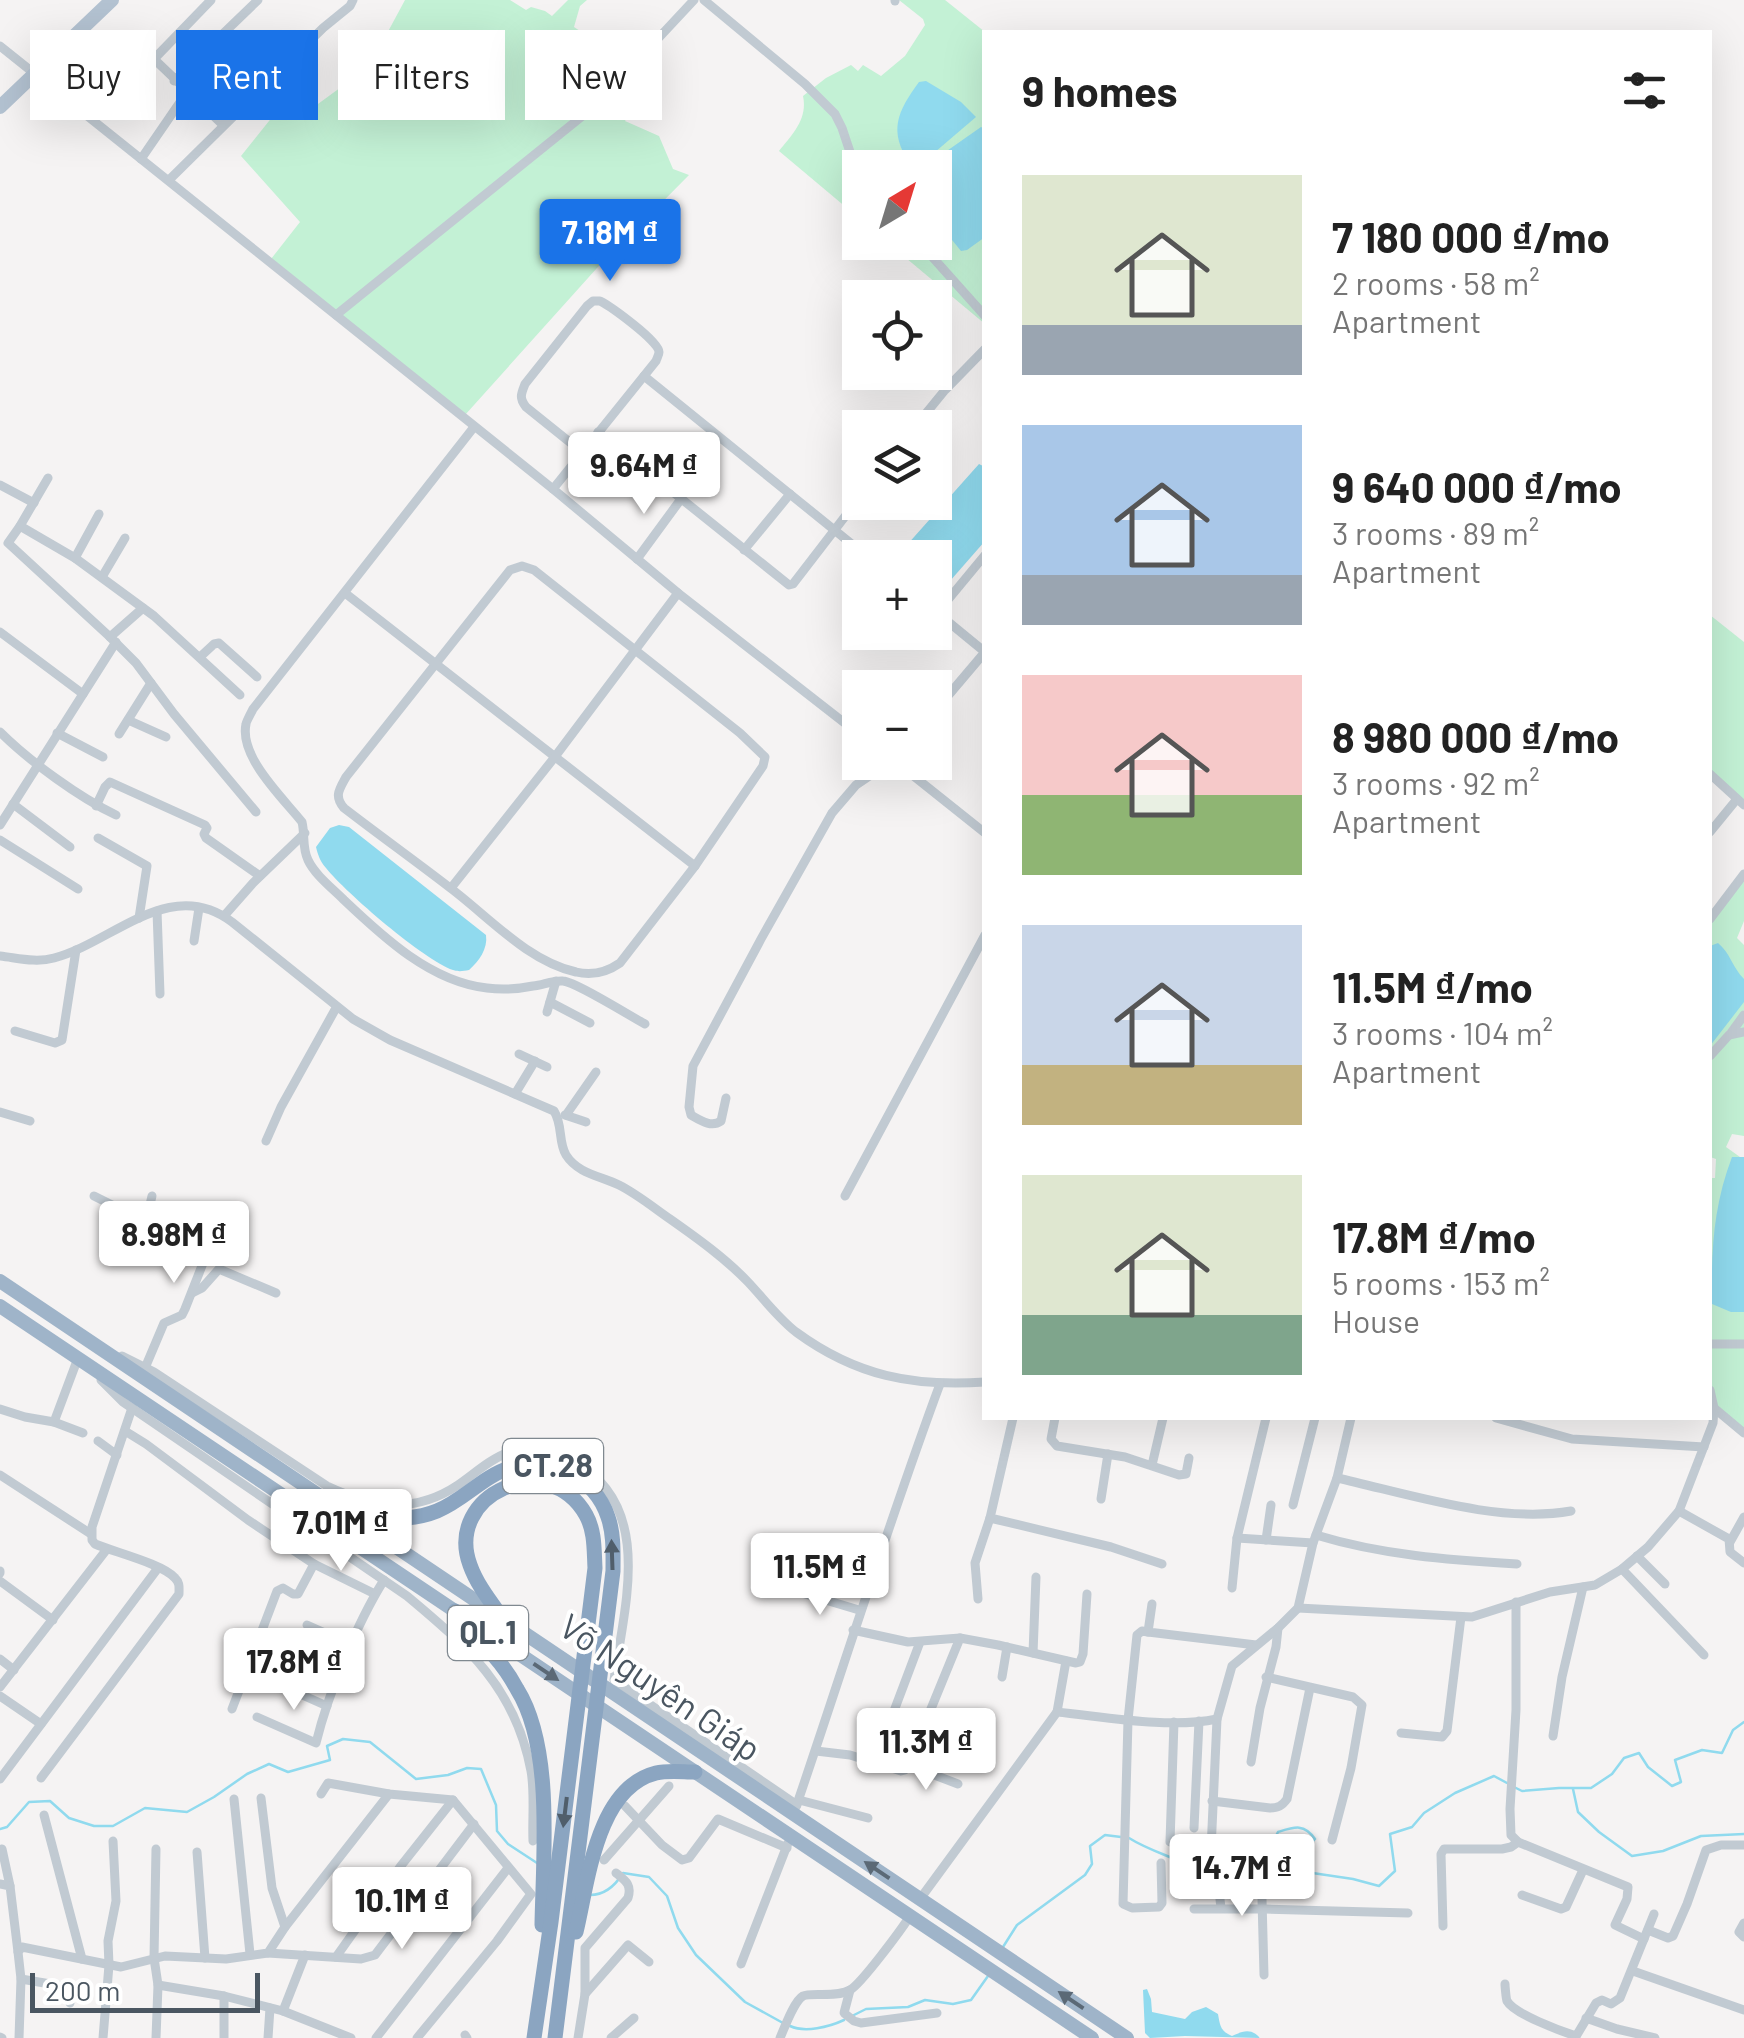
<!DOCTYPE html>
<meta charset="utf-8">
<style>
:root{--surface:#fff;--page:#f2f2f2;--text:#222;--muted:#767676;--accent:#1a73e8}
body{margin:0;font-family:Barlow,sans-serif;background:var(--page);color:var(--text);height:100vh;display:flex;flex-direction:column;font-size:38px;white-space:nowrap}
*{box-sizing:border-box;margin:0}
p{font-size:32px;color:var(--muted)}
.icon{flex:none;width:55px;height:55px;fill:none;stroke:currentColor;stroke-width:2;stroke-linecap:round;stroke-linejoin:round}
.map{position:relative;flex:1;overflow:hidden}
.drawer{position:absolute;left:982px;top:30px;width:730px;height:1390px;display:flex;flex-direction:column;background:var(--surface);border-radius:0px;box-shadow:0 10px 40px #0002}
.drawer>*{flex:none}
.top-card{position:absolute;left:30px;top:30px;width:802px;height:90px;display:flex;gap:20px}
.needle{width:65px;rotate:38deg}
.tools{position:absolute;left:842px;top:150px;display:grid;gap:20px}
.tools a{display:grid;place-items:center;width:110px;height:110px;border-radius:0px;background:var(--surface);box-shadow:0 10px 40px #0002;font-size:50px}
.scale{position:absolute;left:30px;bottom:25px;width:230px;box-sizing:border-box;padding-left:10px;border:5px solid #4a5661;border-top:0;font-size:28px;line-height:35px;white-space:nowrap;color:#4a5661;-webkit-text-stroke:8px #fff;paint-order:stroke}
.price{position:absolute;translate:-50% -85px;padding:0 22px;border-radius:10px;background:#fff;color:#222;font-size:32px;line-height:65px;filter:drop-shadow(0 2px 5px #0008)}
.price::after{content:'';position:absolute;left:50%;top:60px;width:30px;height:22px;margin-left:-15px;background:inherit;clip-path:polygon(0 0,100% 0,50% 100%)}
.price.current{background:var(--accent);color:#fff}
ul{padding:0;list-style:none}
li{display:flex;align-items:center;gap:30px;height:250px;padding:0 40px}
li span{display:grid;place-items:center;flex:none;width:280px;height:200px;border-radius:0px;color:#555}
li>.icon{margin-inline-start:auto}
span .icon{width:120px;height:120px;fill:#fffc;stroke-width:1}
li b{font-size:42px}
h2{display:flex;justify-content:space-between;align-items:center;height:120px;padding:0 40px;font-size:42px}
.chip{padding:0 35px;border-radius:0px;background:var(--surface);box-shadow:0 10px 40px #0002;font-size:35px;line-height:90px}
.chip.current{background:var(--accent);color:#fff}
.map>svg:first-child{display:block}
.green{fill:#c3f1d5}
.water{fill:#90daee}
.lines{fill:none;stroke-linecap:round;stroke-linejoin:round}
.stream{stroke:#90daee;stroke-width:2.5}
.minor{stroke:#c1cad2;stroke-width:9}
.primary{stroke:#b3c2d1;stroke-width:14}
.trunk{stroke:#9fb4c9;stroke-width:14}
.motorway{stroke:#8ba5c1;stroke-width:15}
.oneway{fill:#505e6b}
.oneway2{fill:#5b6976}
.labels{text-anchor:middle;stroke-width:8;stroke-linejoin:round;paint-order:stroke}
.shield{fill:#fff;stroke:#808990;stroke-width:2.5}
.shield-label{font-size:32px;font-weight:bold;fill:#4a5661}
.street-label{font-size:35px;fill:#4a5661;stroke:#fff}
</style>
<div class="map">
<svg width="1744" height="2038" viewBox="0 0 1744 2038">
<rect width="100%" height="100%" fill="#f5f3f3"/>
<g class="green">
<polygon points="405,0 510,0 526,10 531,7 545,11 552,16 568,0 587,0 580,6 574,27 589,37 595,50 622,71 630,89 624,96 621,106 629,115 625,121 659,136 673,169 689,175 597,268 465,415 271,259 300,222 241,156 273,116 285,109 307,112 348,82 356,84 363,78"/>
<path d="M899,0H945L985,32V324L888,243L935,242V168H860V219L779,151C792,135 808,119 803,96L826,78L851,65L858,71L863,65L881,76L905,56L925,25L923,19Z"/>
<polygon points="1710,615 1744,642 1744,802 1710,771"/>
<polygon points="1744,879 1744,921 1737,938 1744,945 1744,1010 1710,1052 1710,924"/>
<polygon points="1744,1020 1744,1136 1732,1134 1726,1147 1740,1157 1732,1158 1731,1312 1744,1312 1744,1342 1710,1341 1710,1178 1715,1178 1716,1159 1710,1157 1710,1060"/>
<polygon points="1710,1346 1744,1347 1744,1430 1717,1407 1710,1379"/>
</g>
<g class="water">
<path d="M926,81L961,102L976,117L921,164H910C888,131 897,112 919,82Z"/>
<polygon points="981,127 985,129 985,237 967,250 961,251 935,219 935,168 924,167"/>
<polygon points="979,464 985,467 985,541 950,581 935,570 935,558 919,557 906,546"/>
<path d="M339,825L349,827L486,935C488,949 479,961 469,970C463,971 459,972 453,970C424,960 346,893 326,868C320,861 318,855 316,847L330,828Z"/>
<path d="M1718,943C1731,954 1732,967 1744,979V1002L1710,1046V946Z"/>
<path d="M1732,1157H1744V1312H1731L1712,1304C1711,1252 1713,1207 1732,1157Z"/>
<path d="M1147,1989L1151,1999L1152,2012L1185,2019L1192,2012L1206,2007L1218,2014C1220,2025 1220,2031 1232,2036C1243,2031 1251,2028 1260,2038L1185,2036L1150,2038L1145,2033L1143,1990Z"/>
</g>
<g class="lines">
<g class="stream">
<polyline points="1514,1787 1522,1791 1559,1788 1591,1788 1612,1774 1624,1758 1639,1753 1648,1767 1672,1786 1681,1782 1675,1760 1702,1750 1722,1753 1733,1730 1744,1722"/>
<polyline points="1573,1789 1578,1812 1599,1832 1632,1856 1663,1851 1701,1836 1744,1834"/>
<polyline points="0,1829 7,1827 29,1802 50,1801 69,1818 94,1826 113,1826 145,1808 187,1812 214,1797 247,1774 269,1764 288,1772 330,1760 327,1746 343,1739 370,1742 416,1779 448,1775 467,1768 481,1769 496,1805 497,1831 508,1844 537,1863"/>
<path d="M1129,1838C1148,1850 1170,1856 1190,1866L1209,1861"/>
<path d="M1217,1858C1222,1858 1227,1859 1233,1860C1256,1864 1269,1852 1278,1832C1294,1827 1304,1823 1315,1839L1295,1860L1299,1871L1353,1879L1379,1886L1395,1871L1390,1834L1412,1827L1424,1813L1455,1793L1494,1776L1507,1783"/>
<path d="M590,1895C605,1895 615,1886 623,1873L649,1877L667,1896L678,1928L696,1955L745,2002L783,2023"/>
<polyline points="1003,1947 1017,1925 1085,1875 1092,1864 1090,1846 1105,1835 1121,1837"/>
<polyline points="852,2016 866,2009 908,2007 925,2000 953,2004 971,2000 988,1976"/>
<path d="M790,2026C805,2033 829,2027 844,2020"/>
</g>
<g class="minor">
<polyline points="211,0 154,59 223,125"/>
<polyline points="704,0 805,84 835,114 842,128 860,182"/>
<polyline points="895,0 895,1"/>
<polyline points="0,46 553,489 678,593 860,735"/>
<polyline points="174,81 258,0"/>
<polyline points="141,159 187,92"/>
<polyline points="169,180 323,28 350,6 353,0"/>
<polyline points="919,242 985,316"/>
<polyline points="336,315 596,105 694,0"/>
<polyline points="644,376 869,558"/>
<path d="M474,427L253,709C252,711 246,722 246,724C239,757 283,798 302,822C305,834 302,848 308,860C315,875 332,888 344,900C383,937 431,982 487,988C502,990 518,989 533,986C543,985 553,980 563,981C576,982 630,1016 645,1024"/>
<polyline points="914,428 945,390 985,349"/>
<polyline points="598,432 789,585 793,584 860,497"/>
<polyline points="48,478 20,526 8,543 110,637 136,663 174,714 256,812"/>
<polyline points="0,485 34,503"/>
<path d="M553,489L656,361C657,358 659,355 659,352C659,341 610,306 600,301H593L587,306L525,384C521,394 519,398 526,407L582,452"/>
<polyline points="20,526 75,558 154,616 240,695"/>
<polyline points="744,550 790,494"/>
<polyline points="75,558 99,514"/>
<polyline points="637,559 681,499"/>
<path d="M522,566L534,570L740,733L765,757L763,766L695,866L620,963C607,972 592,976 576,972C527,961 488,916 449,887C414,860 379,835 344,808C334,796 339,790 346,777L510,570Z"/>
<polyline points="102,577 125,538"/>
<polyline points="345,593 695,866"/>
<polyline points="935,611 985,652 935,711"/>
<polyline points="937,613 985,555"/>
<polyline points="0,632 83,694"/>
<polyline points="110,637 143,608"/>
<polyline points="200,657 214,644 219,643 257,677"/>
<polyline points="128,720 166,737"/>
<path d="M0,732C29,761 80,798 116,815"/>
<polyline points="57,733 103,757"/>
<polyline points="119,734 151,683"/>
<polyline points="896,762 985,833"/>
<polyline points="1710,774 1744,805"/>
<polyline points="13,804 70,847"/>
<polyline points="96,806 105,787 110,782 205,825 207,828 204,834 206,838 260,876"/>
<polyline points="0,825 116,642"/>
<polyline points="1710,832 1737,799"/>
<polyline points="98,838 147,866 139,918"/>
<polyline points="0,840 78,889"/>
<polyline points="451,888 554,758 678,593"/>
<polyline points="157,911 160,994"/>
<polyline points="224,916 253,883 305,833"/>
<polyline points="1710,919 1744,874"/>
<polyline points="194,941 199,908"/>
<path d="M0,956C18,958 36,963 54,958C112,943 170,875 232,922L353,1019L390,1040L554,1111C563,1125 558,1142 566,1155C578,1174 601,1176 619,1185C637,1194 654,1208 670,1219C697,1238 725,1258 748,1282C764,1299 778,1318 796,1332C856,1376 913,1387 985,1382"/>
<polyline points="550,1002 590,1023"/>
<polyline points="547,1012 556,981"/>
<polyline points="15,1031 55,1043 62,1040 76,950"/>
<polyline points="1731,1033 1744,1015"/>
<polyline points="519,1054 547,1067"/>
<polyline points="1710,1056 1729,1035 1744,1032"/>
<polyline points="515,1094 535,1061"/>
<path d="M726,1098L721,1121C711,1128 700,1120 691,1115L689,1107L693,1066L761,939L832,813L856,785L890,762"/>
<polyline points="0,1112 30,1121"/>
<polyline points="565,1115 586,1122"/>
<polyline points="566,1115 596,1072"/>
<polyline points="266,1141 281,1107 336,1008"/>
<polyline points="94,1196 146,1222 152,1196"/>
<polyline points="845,1196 985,935"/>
<polyline points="192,1293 202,1288 219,1269 276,1293"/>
<polyline points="1710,1344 1744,1344"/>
<path d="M122,1356L154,1372L327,1486C372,1507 413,1515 458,1485C474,1474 490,1459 509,1452C532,1444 555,1451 575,1462C655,1507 624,1607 614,1680L797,1805"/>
<polyline points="145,1368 164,1323 182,1315 185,1309 225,1207"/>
<path d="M101,1380L123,1402L407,1596C468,1647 516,1689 531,1771C535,1793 532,1819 533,1841"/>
<polyline points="1710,1390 1714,1408 1744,1433"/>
<polyline points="0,1409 25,1417 54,1422 83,1433"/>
<polyline points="1013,1418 990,1518 1111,1547 1162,1564"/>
<polyline points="1055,1418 1051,1439 1057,1446 1125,1457 1179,1475 1186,1474 1189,1458"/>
<polyline points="1496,1418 1572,1439 1704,1447"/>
<polyline points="54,1422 78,1358"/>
<polyline points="125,1431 146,1444 248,1520 314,1564 375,1594"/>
<polyline points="98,1441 117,1455"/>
<polyline points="1152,1465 1163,1418"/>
<polyline points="0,1475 91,1534"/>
<path d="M1337,1478C1409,1494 1499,1524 1571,1511"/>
<polyline points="1101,1499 1108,1454"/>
<polyline points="1293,1505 1315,1418"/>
<polyline points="1679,1511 1729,1539 1730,1552 1744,1563"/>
<path d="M1316,1535C1382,1555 1448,1560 1517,1564"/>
<polyline points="1237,1538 1313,1543"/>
<polyline points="1266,1540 1271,1505"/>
<polyline points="1730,1542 1744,1517"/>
<polyline points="1637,1556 1665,1584"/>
<polyline points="1622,1569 1704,1655"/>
<polyline points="0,1571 0,1573"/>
<polyline points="0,1581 53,1620"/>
<polyline points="1232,1588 1237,1538 1266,1418"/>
<polyline points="792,1590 859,1610"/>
<polyline points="978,1599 975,1563 990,1518"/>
<polyline points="1516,1602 1516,1710 1510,1809 1511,1835 1518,1842 1628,1887 1627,1899 1615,1925 1644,1939"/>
<polyline points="1152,1604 1148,1632 1256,1645"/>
<polyline points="1298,1608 1472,1617 1550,1592 1595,1585 1622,1569 1648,1547 1679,1511 1713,1423 1714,1408"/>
<polyline points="307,1625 352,1645"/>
<polyline points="853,1630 908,1642 960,1638 998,1645 1076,1663 1080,1662 1083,1654 1087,1594"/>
<polyline points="1148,1632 1142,1631 1137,1635 1128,1720 1123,1904 1132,1908 1159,1907 1162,1903 1161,1863"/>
<polyline points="1033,1653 1036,1577"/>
<polyline points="0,1659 14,1670"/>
<polyline points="245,1673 282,1686 327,1706"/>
<polyline points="1002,1677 1007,1647"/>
<polyline points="1266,1677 1353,1697 1362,1705 1351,1768 1332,1840"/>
<polyline points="0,1687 107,1549"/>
<polyline points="0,1696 41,1724"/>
<polyline points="232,1709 277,1591 283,1588 293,1594 298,1594 314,1564"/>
<polyline points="1057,1712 1066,1661"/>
<path d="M257,1717L316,1743C328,1694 357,1623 384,1580"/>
<polyline points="1217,1719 1211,1850 1216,1864 1221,1908"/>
<polyline points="1401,1733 1442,1737 1447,1731 1461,1617"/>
<polyline points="1553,1736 1562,1677 1583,1587"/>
<polyline points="816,1751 850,1755 901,1771 905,1770 908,1765 958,1784"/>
<polyline points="1251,1762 1260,1708 1276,1647 1278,1628"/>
<polyline points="874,1764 920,1642"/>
<polyline points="908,1765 960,1638"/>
<path d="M41,1778L179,1594C179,1587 180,1583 175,1578C163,1564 114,1552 95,1544L92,1540V1527L132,1408"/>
<polyline points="0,1779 158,1568"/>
<polyline points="321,1794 328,1783 389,1794 453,1800 531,1894 497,1941 417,2038"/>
<polyline points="261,1798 272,1888 285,1927"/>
<polyline points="234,1799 250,1954"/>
<polyline points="799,1800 868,1818"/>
<path d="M1212,1801L1270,1808C1278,1808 1282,1806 1287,1799L1310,1688"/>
<polyline points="625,1806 662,1845 682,1860 689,1858 718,1819 787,1848"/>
<path d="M796,1807C844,1666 888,1524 940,1384"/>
<polyline points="44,1815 82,1959"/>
<polyline points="1194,1828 1199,1721"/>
<polyline points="1170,1842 1174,1722"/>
<polyline points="2,1849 10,1886"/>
<polyline points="197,1852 205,1958"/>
<polyline points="604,1860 669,1786"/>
<polyline points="1261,1862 1264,1975"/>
<polyline points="0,1884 10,1886 18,1952"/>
<polyline points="1522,1895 1561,1909 1566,1907 1583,1870"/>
<path d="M920,1899L1057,1712C1106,1717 1169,1729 1217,1719L1232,1666L1278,1628L1298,1608L1313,1543L1337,1478L1351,1418"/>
<polyline points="1194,1909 1265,1909 1408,1913"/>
<polyline points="1744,1923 1739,1932 1744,1937"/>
<polyline points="1443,1926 1441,1854 1444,1849 1502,1849 1511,1847 1518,1842"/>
<polyline points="1648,1930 1668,1938 1673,1936 1687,1904 1706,1850 1721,1845 1744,1845"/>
<polyline points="268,1953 361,1959 375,1955 474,1824"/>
<polyline points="336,1957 400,1867 453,1800"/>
<polyline points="741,1964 788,1843"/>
<polyline points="1633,1971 1744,2010"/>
<polyline points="21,1979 68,1987 71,1989 70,2003"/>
<path d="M1505,1984C1505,1985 1506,1999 1507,2001C1514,2014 1561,2031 1576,2036"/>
<polyline points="158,1985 224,1996 283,2011 351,2038"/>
<polyline points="850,1990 844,2013 854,2021 861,2023 937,2013"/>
<polyline points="585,1994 628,1945 649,1962"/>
<polyline points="283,2011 305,1955"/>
<polyline points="1586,2018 1617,2029 1655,2038"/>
<polyline points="465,2035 467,2038"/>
<polyline points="0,2037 2,2038"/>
<polyline points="19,2038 21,1979 18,1952 22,1947 121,1967 165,1956 226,1959 268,1953 285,1927 389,1794"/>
<polyline points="103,2038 109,1965 108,1941 116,1901 113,1841"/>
<polyline points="156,2038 158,1985 154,1958 156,1849"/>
<polyline points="224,2038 224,1996"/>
<polyline points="268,2038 270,2008"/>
<polyline points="376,2038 508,1868"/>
<path d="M578,2038L585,1994V1948L628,1898C632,1885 626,1881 616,1873"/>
<polyline points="611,2038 634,2018"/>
<path d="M780,2038C784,2029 794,2001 803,1996C811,1992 836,1998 850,1990C861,1984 901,1930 910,1916"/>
<polyline points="1575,2038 1596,2003 1602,2000 1611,2004 1620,1998 1654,1914"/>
</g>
<polyline class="primary" points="0,107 112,0"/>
<g class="trunk">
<polyline points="0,1281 1127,2038"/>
<polyline points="0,1306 1092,2038"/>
</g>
<g class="motorway">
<path d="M354,1519C382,1518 410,1522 437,1511C464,1500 482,1477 509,1468C549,1454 595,1477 608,1517C614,1534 613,1553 613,1571L555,2038"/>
<path d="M455,1611C465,1629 482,1641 495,1657C503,1666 511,1678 517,1689C554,1748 543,1857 542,1925"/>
<path d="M503,1619C491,1602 477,1585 470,1565C444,1494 548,1448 586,1515C595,1531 594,1550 595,1568L551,1922L534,2038"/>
<path d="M576,1932C588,1883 596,1788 656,1773C668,1770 683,1772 695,1772"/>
</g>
</g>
<defs><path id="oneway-solid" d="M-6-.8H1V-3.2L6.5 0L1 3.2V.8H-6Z" transform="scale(2.5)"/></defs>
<g class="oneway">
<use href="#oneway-solid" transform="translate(612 1555) rotate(-92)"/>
<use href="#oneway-solid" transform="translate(565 1812) rotate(97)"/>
</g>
<g class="oneway2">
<use href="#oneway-solid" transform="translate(546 1672) rotate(34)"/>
<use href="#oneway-solid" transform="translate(877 1870) rotate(-146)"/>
<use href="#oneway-solid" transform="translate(1071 2000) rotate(-146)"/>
</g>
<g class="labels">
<g class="shield">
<rect x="503" y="1439" width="100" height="54" rx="8"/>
<rect x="448" y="1606" width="80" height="54" rx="8"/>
</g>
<g class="shield-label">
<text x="553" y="1477">CT.28</text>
<text x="488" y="1644">QL.1</text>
</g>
<g class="street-label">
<text transform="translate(660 1688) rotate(34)" y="12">Võ Nguyên Giáp</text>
</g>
</g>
</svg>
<div class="tools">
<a><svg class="needle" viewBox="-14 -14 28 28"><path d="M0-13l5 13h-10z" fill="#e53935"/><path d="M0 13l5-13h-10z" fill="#767676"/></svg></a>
<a><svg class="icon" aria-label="locate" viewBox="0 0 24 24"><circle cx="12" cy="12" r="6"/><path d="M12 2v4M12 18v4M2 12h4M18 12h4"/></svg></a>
<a><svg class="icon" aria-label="layers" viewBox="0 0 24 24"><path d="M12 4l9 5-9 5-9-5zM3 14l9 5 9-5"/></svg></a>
<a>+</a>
<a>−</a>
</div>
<div class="scale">200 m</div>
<b class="price current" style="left:610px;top:284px">7.18M ₫</b>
<b class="price" style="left:644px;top:517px">9.64M ₫</b>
<b class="price" style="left:174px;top:1286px">8.98M ₫</b>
<b class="price" style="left:341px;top:1574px">7.01M ₫</b>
<b class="price" style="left:820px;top:1618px">11.5M ₫</b>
<b class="price" style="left:294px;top:1713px">17.8M ₫</b>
<b class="price" style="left:926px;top:1793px">11.3M ₫</b>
<b class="price" style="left:1242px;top:1919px">14.7M ₫</b>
<b class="price" style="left:402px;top:1952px">10.1M ₫</b>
<div class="top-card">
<a class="chip">Buy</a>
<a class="chip current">Rent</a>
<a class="chip">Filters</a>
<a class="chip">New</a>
</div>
<section class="drawer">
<h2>9 homes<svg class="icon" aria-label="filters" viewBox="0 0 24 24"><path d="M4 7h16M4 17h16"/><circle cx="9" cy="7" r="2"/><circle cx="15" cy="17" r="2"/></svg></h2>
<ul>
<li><span style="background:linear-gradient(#dfe7d0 75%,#9aa5b1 0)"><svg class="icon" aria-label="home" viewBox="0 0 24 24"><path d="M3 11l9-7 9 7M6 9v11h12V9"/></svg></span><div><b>7 180 000 ₫/mo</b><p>2 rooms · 58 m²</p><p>Apartment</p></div></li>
<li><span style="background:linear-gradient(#a9c7e8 75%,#9aa5b1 0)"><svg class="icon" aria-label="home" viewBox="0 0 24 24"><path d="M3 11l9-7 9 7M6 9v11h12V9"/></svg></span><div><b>9 640 000 ₫/mo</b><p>3 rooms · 89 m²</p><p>Apartment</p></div></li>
<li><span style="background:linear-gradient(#f6c9c9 60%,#8fb573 0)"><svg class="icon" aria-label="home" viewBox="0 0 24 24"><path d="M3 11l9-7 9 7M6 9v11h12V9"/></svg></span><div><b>8 980 000 ₫/mo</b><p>3 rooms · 92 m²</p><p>Apartment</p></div></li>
<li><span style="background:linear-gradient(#c9d6e8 70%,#c2b280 0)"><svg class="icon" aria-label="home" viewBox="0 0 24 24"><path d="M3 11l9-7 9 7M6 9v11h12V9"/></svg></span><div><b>11.5M ₫/mo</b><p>3 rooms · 104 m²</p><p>Apartment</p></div></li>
<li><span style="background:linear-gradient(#dfe7d0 70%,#7fa58c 0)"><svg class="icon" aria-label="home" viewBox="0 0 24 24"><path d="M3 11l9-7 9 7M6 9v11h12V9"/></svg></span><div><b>17.8M ₫/mo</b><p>5 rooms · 153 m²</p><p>House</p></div></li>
</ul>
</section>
</div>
